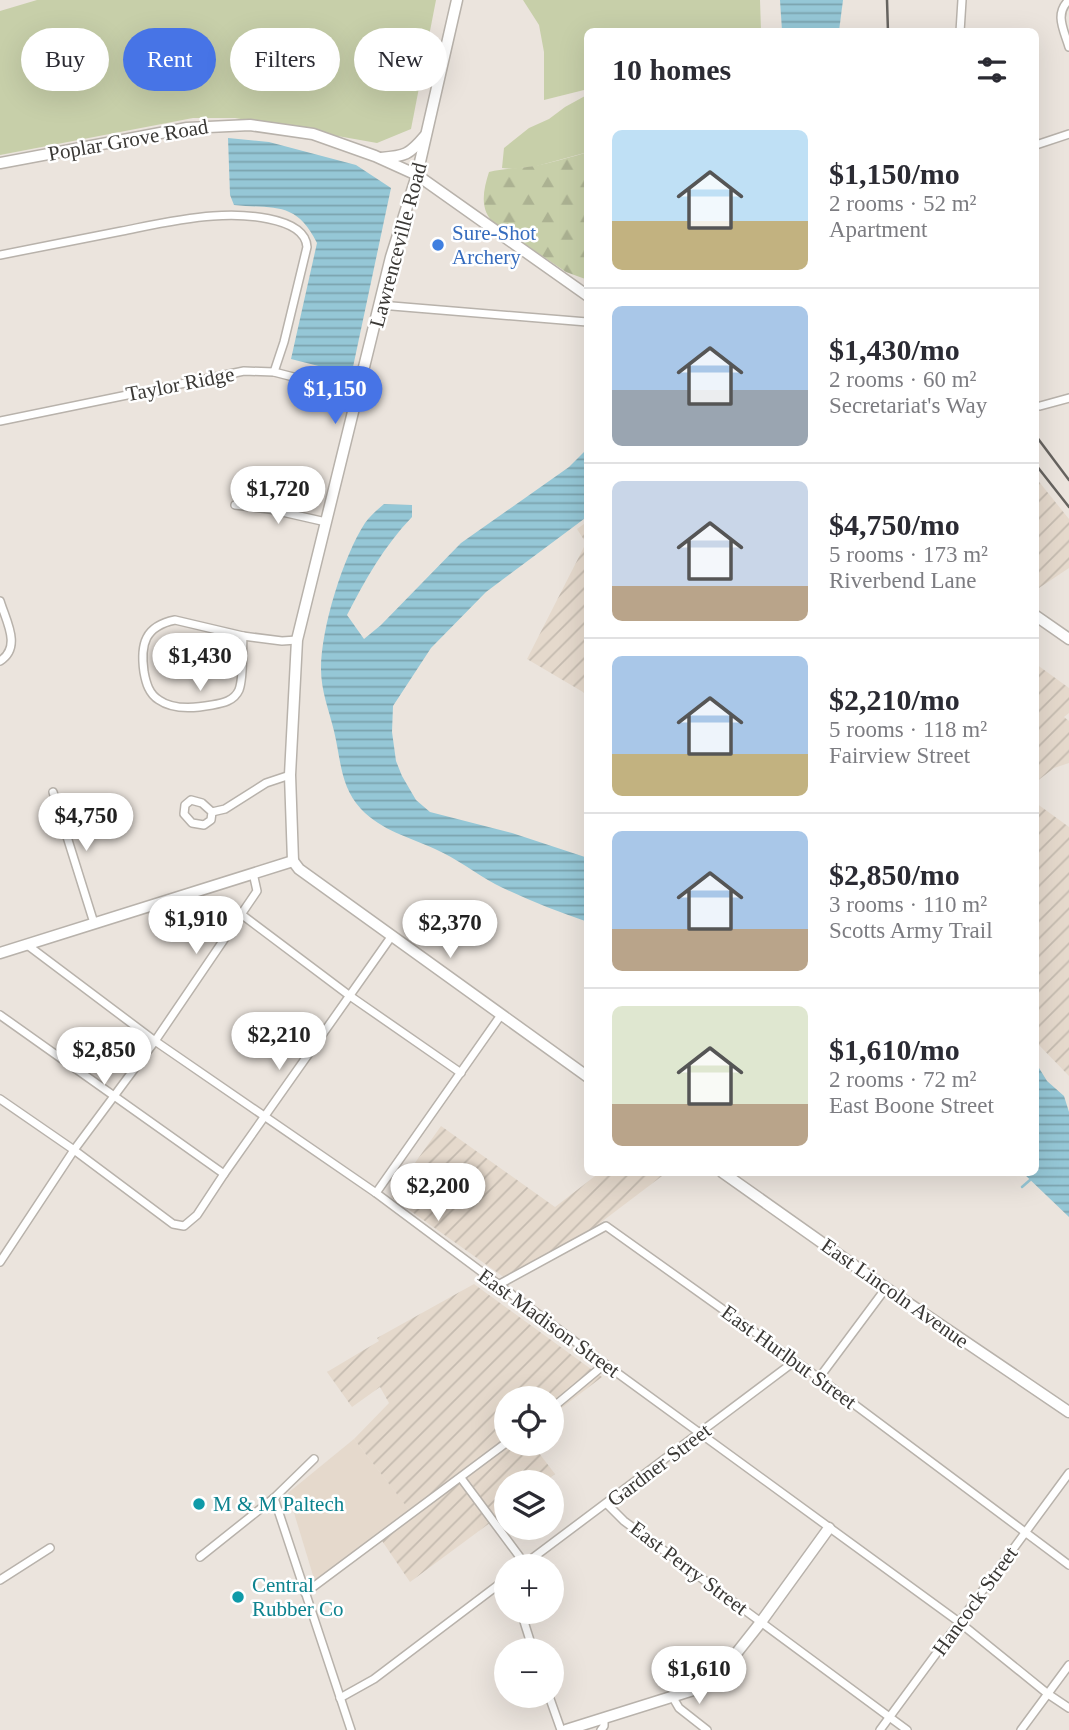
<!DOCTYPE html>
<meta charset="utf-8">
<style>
:root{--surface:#fff;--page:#f2f2f3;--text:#2b2b33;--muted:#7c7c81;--line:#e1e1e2;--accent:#4774e6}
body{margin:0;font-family:"Times New Roman",serif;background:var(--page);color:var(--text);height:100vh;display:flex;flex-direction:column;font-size:26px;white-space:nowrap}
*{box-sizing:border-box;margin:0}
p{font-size:23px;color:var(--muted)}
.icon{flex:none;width:38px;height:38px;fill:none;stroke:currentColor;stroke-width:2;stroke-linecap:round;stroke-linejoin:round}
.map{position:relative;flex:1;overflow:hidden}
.panel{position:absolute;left:584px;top:28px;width:455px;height:1148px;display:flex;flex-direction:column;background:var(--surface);border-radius:10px;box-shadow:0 7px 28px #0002}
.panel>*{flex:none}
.hud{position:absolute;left:21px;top:28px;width:458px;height:63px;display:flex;gap:14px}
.fabs{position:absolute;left:494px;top:1386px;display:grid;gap:14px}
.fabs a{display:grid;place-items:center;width:70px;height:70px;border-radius:50%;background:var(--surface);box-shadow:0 7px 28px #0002;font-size:35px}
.price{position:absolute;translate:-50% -60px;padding:0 16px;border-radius:24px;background:#fff;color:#222;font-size:23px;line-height:46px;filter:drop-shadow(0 2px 4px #0008)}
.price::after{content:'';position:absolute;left:50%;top:42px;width:21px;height:16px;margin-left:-10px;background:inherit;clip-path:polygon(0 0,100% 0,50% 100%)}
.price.selected{background:var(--accent);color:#fff}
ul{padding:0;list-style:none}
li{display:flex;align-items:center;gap:21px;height:175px;padding:0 28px}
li+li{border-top:2px solid var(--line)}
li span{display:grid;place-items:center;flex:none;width:196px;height:140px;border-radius:10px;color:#555}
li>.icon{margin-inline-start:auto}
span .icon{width:84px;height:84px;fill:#fffc;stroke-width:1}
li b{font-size:30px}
h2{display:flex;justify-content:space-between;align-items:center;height:84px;padding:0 28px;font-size:30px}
.tag{padding:0 24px;border-radius:32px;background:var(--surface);box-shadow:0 7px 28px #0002;font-size:24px;line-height:63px}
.tag.selected{background:var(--accent);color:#fff}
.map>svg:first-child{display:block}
.built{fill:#e5d9cc}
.industrial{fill:url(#industrial-furrows)}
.green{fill:#c7cfa9}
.forest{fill:url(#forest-firs)}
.water{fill:url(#water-rules)}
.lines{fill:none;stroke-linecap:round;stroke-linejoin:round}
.stream{stroke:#95c7d6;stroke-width:2.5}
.street-casing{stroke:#b8b2ab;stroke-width:10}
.secondary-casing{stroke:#b8b2ab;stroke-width:13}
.street{stroke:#fff;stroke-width:7}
.secondary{stroke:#fff;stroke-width:10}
.rail{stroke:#66635f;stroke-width:2.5}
.shop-dot{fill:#3f7fe0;stroke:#fff;stroke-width:2.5}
.culture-dot{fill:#0f9aa8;stroke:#fff;stroke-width:2.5}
.labels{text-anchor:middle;stroke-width:5;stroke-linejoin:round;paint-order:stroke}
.street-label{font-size:21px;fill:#3a3835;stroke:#fff}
.shop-label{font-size:21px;fill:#366cbe;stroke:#fff;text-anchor:start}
.culture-label{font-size:21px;fill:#0d838f;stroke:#fff;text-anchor:start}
</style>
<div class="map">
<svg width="1069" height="1730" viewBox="0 0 1069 1730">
<defs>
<pattern id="industrial-furrows" width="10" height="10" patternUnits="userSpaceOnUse" patternTransform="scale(1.75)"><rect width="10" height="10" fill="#e5d9cc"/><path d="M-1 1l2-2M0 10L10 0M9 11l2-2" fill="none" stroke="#c5bbb0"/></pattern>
<pattern id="forest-firs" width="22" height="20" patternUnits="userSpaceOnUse" patternTransform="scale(1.75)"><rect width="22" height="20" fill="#c7cfa9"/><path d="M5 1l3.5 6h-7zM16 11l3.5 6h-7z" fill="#acb292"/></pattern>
<pattern id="water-rules" width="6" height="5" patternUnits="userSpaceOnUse" patternTransform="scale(1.75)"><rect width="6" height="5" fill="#95c7d6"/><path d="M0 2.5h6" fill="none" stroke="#7ba3ae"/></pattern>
</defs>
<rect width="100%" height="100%" fill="#ebe4dd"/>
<polygon class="built" points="354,1439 411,1512 315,1582 288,1493"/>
<g class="industrial">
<polygon points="1036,478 1069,519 1069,568 1036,590"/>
<polygon points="588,521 588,695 527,659 586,543 577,529"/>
<polygon points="1036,664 1069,688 1069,713 1064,717 1069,721 1069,763 1054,768 1036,782"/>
<polygon points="1036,803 1069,827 1069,1076 1036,1042"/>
<polygon points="441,1126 555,1207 599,1173 666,1173 567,1248 505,1278 391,1197"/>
<polygon points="474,1284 602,1377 551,1416 551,1398 506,1398 506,1444 532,1444 555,1474 544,1482 506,1482 506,1511 410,1582 378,1535 410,1511 354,1439 389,1403 380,1387 352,1407 327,1372 379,1341 377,1338"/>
</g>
<g class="green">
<polygon points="37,0 436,0 411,129 377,143 235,118 193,118 0,155 0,11"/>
<polygon points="523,0 760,0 761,31 588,32 588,89 544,100 544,52 539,25"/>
<polygon points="588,90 588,152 537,166 513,169 502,168 504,148 529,128 549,119 565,107 585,96"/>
</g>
<path class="forest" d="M588,152V280L566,272L495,224C479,210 483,191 489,172C504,168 518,169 534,166C551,163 571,157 588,152Z"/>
<g class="water">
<polygon points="780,0 843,0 839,31 782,31"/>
<path d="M228,138L269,142L356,165L391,188L353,367L346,373L291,359L317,243C296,201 275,209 234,205L230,195Z"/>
<path d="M588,448V516L486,592L431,648L393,706L392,732L396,761L402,776L416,800L430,812L512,833L588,858V922C556,911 525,899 495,884C475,873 456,858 435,849C409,837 382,831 361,809C340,786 341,760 334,731C329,710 321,691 321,669C321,628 343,557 365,523C370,516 377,510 384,504L412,505V517C384,546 365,580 347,615L364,639L381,625L461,543L569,467Z"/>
<polygon points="1036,1063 1047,1081 1064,1096 1069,1112 1069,1217 1023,1173 1036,1172"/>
</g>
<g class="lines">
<polyline class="stream" points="1022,1187 1030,1180"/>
<defs>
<g id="street">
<path d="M1069,0C1054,14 1064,30 1069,47"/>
<polyline points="960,32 962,0"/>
<polyline points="1036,145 1069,134"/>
<path d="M0,255C41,247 81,239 122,231C152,225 182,218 213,216C237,214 305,215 307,247L284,342L274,372"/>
<polyline points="380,305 587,322"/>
<polyline points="1040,406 1069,398"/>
<polyline points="0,421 244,371 274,372 359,394"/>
<polyline points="235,505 269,509 326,522"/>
<path d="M0,601C6,621 22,647 0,661"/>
<path d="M175,620L243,636C242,650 244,677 239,690C234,701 223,703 212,705C196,708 173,710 159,700C149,694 146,683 144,672C140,644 145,626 175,620Z"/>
<polyline points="243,636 282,641 297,640"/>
<polyline points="53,792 94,923"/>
<polygon points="191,800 202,803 212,812 211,820 204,825 192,823 184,814 185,805"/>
<polyline points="212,812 225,809 266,783 290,775"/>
<polyline points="241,914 350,996 461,1073"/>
<polyline points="26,944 155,1041 376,1193 605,1364 959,1622 1048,1694 1069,1708"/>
<polyline points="0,1015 224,1174"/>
<polyline points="0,1099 74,1150 173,1224 184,1226 197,1215 224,1174 391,937"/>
<polyline points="376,1193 501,1015"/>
<polyline points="0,1262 74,1150 155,1041 257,891 253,873"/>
<polyline points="498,1285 606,1226 819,1378 1069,1565"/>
<polyline points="819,1378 886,1288"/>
<polyline points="551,1409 605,1364"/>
<polyline points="461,1478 525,1564"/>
<polyline points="274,1498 351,1730"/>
<polyline points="607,1504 624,1521 907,1730"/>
<polyline points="200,1557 274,1498 314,1459"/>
<polyline points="522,1566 795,1361"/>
<polyline points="0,1580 50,1548"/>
<polyline points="305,1593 506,1443"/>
<polyline points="521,1612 533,1650"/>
<polyline points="549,1696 561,1730"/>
<polyline points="672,1696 679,1708 707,1730"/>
<polyline points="340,1698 374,1679 506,1579"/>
<polyline points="601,1730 604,1726 604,1718"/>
<polyline points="880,1730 1069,1473"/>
<polyline points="1021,1730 1069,1665"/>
</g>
<g id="secondary">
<path d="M381,158C405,156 409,155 425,136"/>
<polyline points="0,163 187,128 250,125 313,134 375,156 417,175 588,296"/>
<polyline points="1036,616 1069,639"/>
<polyline points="293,861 290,775 297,640 391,257 417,175 457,0"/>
<polyline points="293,861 299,869 588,1077"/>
<polyline points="0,953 293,861"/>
<polyline points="722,1172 886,1288 1069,1412"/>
<polyline points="566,1730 703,1687 716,1679 761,1622 829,1528"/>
</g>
</defs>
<use href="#street" class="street-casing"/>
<use href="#secondary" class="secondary-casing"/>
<use href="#street" class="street"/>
<use href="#secondary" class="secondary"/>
<g class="rail">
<polyline points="887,0 888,32"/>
<polyline points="1036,436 1069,480"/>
<polyline points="1036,465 1069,507"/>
</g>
</g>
<circle class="shop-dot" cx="438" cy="245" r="7"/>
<g class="culture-dot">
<circle cx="199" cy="1504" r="7"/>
<circle cx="238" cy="1597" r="7"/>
</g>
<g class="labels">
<g class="street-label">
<text transform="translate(128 140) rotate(-10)" y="7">Poplar Grove Road</text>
<text transform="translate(398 245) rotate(-75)" y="7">Lawrenceville Road</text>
<text transform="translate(180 384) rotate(-11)" y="7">Taylor Ridge</text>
<text transform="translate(895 1293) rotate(35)" y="7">East Lincoln Avenue</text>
<text transform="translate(549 1323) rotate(36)" y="7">East Madison Street</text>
<text transform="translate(789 1357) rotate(36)" y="7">East Hurlbut Street</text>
<text transform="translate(659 1465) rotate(-37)" y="7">Gardner Street</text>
<text transform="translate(689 1568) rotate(37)" y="7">East Perry Street</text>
<text transform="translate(975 1601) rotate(-54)" y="7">Hancock Street</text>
</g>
<g class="shop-label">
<text x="452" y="240">Sure-Shot<tspan x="452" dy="24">Archery</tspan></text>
</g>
<g class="culture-label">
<text x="213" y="1511">M &amp; M Paltech</text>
<text x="252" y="1592">Central<tspan x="252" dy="24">Rubber Co</tspan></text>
</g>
</g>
</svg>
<div class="fabs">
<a><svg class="icon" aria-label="locate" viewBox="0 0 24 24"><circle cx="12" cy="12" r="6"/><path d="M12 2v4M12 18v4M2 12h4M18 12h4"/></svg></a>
<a><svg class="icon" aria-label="layers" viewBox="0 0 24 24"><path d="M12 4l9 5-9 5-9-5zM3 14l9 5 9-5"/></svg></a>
<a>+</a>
<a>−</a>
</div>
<b class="price selected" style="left:335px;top:426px">$1,150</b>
<b class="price" style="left:278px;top:526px">$1,720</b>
<b class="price" style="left:200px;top:693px">$1,430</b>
<b class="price" style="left:86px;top:853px">$4,750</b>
<b class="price" style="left:196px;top:956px">$1,910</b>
<b class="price" style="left:450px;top:960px">$2,370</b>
<b class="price" style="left:279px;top:1072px">$2,210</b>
<b class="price" style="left:104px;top:1087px">$2,850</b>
<b class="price" style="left:438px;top:1223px">$2,200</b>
<b class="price" style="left:699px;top:1706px">$1,610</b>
<div class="hud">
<a class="tag">Buy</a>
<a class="tag selected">Rent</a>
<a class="tag">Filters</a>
<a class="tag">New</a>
</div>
<section class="panel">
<h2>10 homes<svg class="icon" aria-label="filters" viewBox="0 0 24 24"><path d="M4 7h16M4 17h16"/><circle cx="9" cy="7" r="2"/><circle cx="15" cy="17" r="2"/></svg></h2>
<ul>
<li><span style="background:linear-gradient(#bfe0f5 65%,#c2b280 0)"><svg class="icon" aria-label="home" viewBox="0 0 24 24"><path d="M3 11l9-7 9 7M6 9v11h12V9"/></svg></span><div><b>$1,150/mo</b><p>2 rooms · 52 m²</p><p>Apartment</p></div></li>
<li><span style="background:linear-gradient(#a9c7e8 60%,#9aa5b1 0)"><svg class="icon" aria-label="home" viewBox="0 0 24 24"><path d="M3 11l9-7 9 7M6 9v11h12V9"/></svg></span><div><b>$1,430/mo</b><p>2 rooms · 60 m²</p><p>Secretariat's Way</p></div></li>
<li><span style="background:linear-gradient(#c9d6e8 75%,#b9a48a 0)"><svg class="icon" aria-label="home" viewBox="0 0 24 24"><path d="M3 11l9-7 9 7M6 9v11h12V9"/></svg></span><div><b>$4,750/mo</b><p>5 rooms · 173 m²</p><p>Riverbend Lane</p></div></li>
<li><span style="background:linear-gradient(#a9c7e8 70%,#c2b280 0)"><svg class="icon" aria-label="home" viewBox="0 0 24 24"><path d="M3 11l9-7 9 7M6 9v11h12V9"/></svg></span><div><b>$2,210/mo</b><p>5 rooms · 118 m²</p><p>Fairview Street</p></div></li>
<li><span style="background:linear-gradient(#a9c7e8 70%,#b9a48a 0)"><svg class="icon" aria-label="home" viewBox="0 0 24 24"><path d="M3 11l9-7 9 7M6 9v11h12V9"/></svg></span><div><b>$2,850/mo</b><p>3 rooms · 110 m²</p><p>Scotts Army Trail</p></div></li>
<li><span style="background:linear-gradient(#dfe7d0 70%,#b9a48a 0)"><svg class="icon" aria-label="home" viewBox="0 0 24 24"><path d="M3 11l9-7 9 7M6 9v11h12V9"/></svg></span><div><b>$1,610/mo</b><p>2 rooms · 72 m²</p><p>East Boone Street</p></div></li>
</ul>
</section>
</div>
